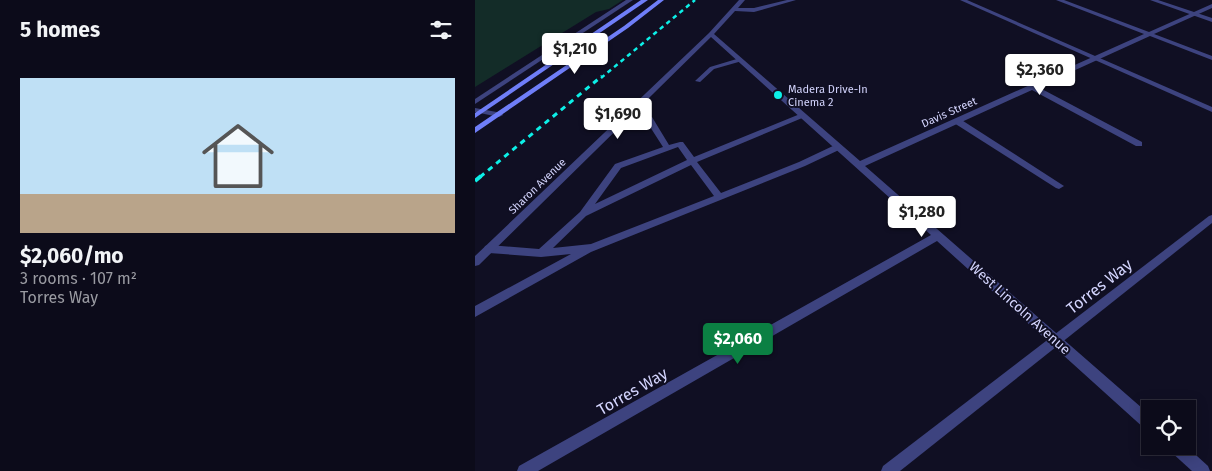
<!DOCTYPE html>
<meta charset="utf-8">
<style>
:root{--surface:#0c0b1a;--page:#151423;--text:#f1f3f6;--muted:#9a9ba2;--line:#2c2b39;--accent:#0b8043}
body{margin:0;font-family:"Fira Sans",sans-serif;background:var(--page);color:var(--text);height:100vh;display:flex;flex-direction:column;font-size:19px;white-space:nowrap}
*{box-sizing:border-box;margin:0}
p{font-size:16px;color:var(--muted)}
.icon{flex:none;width:28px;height:28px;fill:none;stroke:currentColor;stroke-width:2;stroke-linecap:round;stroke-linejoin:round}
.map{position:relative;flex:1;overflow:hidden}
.side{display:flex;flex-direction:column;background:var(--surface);width:475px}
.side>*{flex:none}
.buttons{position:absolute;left:666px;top:400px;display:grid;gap:10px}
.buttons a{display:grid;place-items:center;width:55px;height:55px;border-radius:0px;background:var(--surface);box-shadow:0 2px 12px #0003,0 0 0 1px var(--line);font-size:25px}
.price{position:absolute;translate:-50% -42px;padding:0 11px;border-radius:5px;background:#fff;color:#222;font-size:16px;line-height:32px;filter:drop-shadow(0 1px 2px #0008)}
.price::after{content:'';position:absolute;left:50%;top:30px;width:15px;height:11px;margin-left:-8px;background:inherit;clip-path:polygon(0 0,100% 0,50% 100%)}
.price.current{background:var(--accent);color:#fff}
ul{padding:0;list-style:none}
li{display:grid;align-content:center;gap:10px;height:265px;padding:0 20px}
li+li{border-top:1px solid var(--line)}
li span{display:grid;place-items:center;height:155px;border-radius:0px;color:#555}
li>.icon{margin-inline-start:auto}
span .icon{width:90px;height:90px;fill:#fffc;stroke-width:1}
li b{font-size:21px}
h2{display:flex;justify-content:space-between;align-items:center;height:60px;padding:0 20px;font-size:21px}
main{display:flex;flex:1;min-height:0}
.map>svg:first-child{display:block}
.green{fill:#132c28}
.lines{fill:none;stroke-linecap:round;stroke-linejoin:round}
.service{fill:#3d437f;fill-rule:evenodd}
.minor{fill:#3d437f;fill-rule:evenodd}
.secondary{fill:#6f7ef8;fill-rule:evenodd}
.rail-far2{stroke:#0cefe7;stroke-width:2.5;stroke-dasharray:4.5 4;stroke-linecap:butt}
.rail-far1{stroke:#0cefe7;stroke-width:3;stroke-dasharray:5.5 5;stroke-linecap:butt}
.rail{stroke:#0cefe7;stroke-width:4;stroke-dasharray:8 6;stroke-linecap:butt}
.poi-dot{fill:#0cefe7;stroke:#100f23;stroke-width:2}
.labels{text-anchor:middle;stroke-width:4;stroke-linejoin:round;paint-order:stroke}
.far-poi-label{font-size:11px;fill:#d3d4fd;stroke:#100f23;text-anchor:start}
.far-street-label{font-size:11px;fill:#d3d4fd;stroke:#100f23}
.street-label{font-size:14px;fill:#d3d4fd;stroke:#100f23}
.near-street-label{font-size:16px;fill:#d3d4fd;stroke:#100f23}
</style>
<main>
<section class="side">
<h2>5 homes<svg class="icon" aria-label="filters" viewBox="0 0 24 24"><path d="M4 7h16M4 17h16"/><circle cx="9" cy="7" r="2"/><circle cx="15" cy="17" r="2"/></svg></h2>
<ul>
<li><span style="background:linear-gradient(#bfe0f5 75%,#b9a48a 0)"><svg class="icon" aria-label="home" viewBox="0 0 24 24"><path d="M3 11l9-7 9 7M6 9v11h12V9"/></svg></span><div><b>$2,060/mo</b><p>3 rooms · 107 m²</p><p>Torres Way</p></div></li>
</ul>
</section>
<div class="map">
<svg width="737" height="471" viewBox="0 0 737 471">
<rect width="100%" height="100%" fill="#100f23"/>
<polygon class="green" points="0,0 148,0 134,9 121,12 0,87"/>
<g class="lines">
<g class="service">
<polygon points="151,0 158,0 0,104 0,99"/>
<polygon points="485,0 492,0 737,107 737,112"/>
<polygon points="675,0 683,0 737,18 737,22"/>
<polygon points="265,58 267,59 267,61 239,69 225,82 220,81 235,67"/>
<polygon points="0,108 27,113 28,115 24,117 0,112"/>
<path d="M325,114H328L332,116L222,162L246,193L324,162L360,145H366V149L330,166L116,252L0,317V306L96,254L66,257L14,253L10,252L9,249L10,246L14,245L64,249L105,212L140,164L188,147L170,119L171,117H177L194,145L205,142H208L219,157ZM203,147L212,160L120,204L146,168ZM216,165L239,196L116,244L78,248L111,216Z"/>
<polygon points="479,119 485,119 589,186 584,189 581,188 479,123"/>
<polygon points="737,215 737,223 425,471 406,471 408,466 734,216"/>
</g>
<g class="minor">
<polygon points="264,0 270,0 263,8 279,8 312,0 321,0 279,12 260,11 239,34 385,161 669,34 581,0 589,0 674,32 737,4 737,8 679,34 737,56 737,60 675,36 563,87 667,142 667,146 661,146 557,90 390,166 675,415 675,431 670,429 462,241 63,471 42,471 44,466 456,235 236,37 4,265 0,266 0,256 234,33"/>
<polygon points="693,446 711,446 733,466 735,471 717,471 695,451"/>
</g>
<g class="secondary">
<polygon points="166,0 173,0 0,118 0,113"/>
<polygon points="183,0 189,0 153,28 0,133 0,127 149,26"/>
</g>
<polyline class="rail-far2" points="126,78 220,0"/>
<polyline class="rail-far1" points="5,177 127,76"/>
<polyline class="rail" points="0,181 6,176"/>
</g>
<circle class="poi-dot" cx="303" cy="95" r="5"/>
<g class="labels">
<g class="far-poi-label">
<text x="313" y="93">Madera Drive-In<tspan x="313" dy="13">Cinema 2</tspan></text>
</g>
<g class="far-street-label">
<text transform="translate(474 112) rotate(-24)" y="4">Davis Street</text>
<text transform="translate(62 186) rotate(-44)" y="4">Sharon Avenue</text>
</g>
<g class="street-label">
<text transform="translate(545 308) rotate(42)" y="5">West Lincoln Avenue</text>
</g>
<g class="near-street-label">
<text transform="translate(624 286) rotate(-38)" y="6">Torres Way</text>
<text transform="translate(157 391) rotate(-30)" y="6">Torres Way</text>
</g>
</g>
</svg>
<div class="buttons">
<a><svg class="icon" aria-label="locate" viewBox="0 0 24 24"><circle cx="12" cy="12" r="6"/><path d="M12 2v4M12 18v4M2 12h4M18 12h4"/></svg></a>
</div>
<b class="price" style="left:100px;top:75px">$1,210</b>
<b class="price" style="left:565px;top:96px">$2,360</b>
<b class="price" style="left:143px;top:140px">$1,690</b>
<b class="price" style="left:447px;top:238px">$1,280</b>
<b class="price current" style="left:263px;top:365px">$2,060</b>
</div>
</main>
